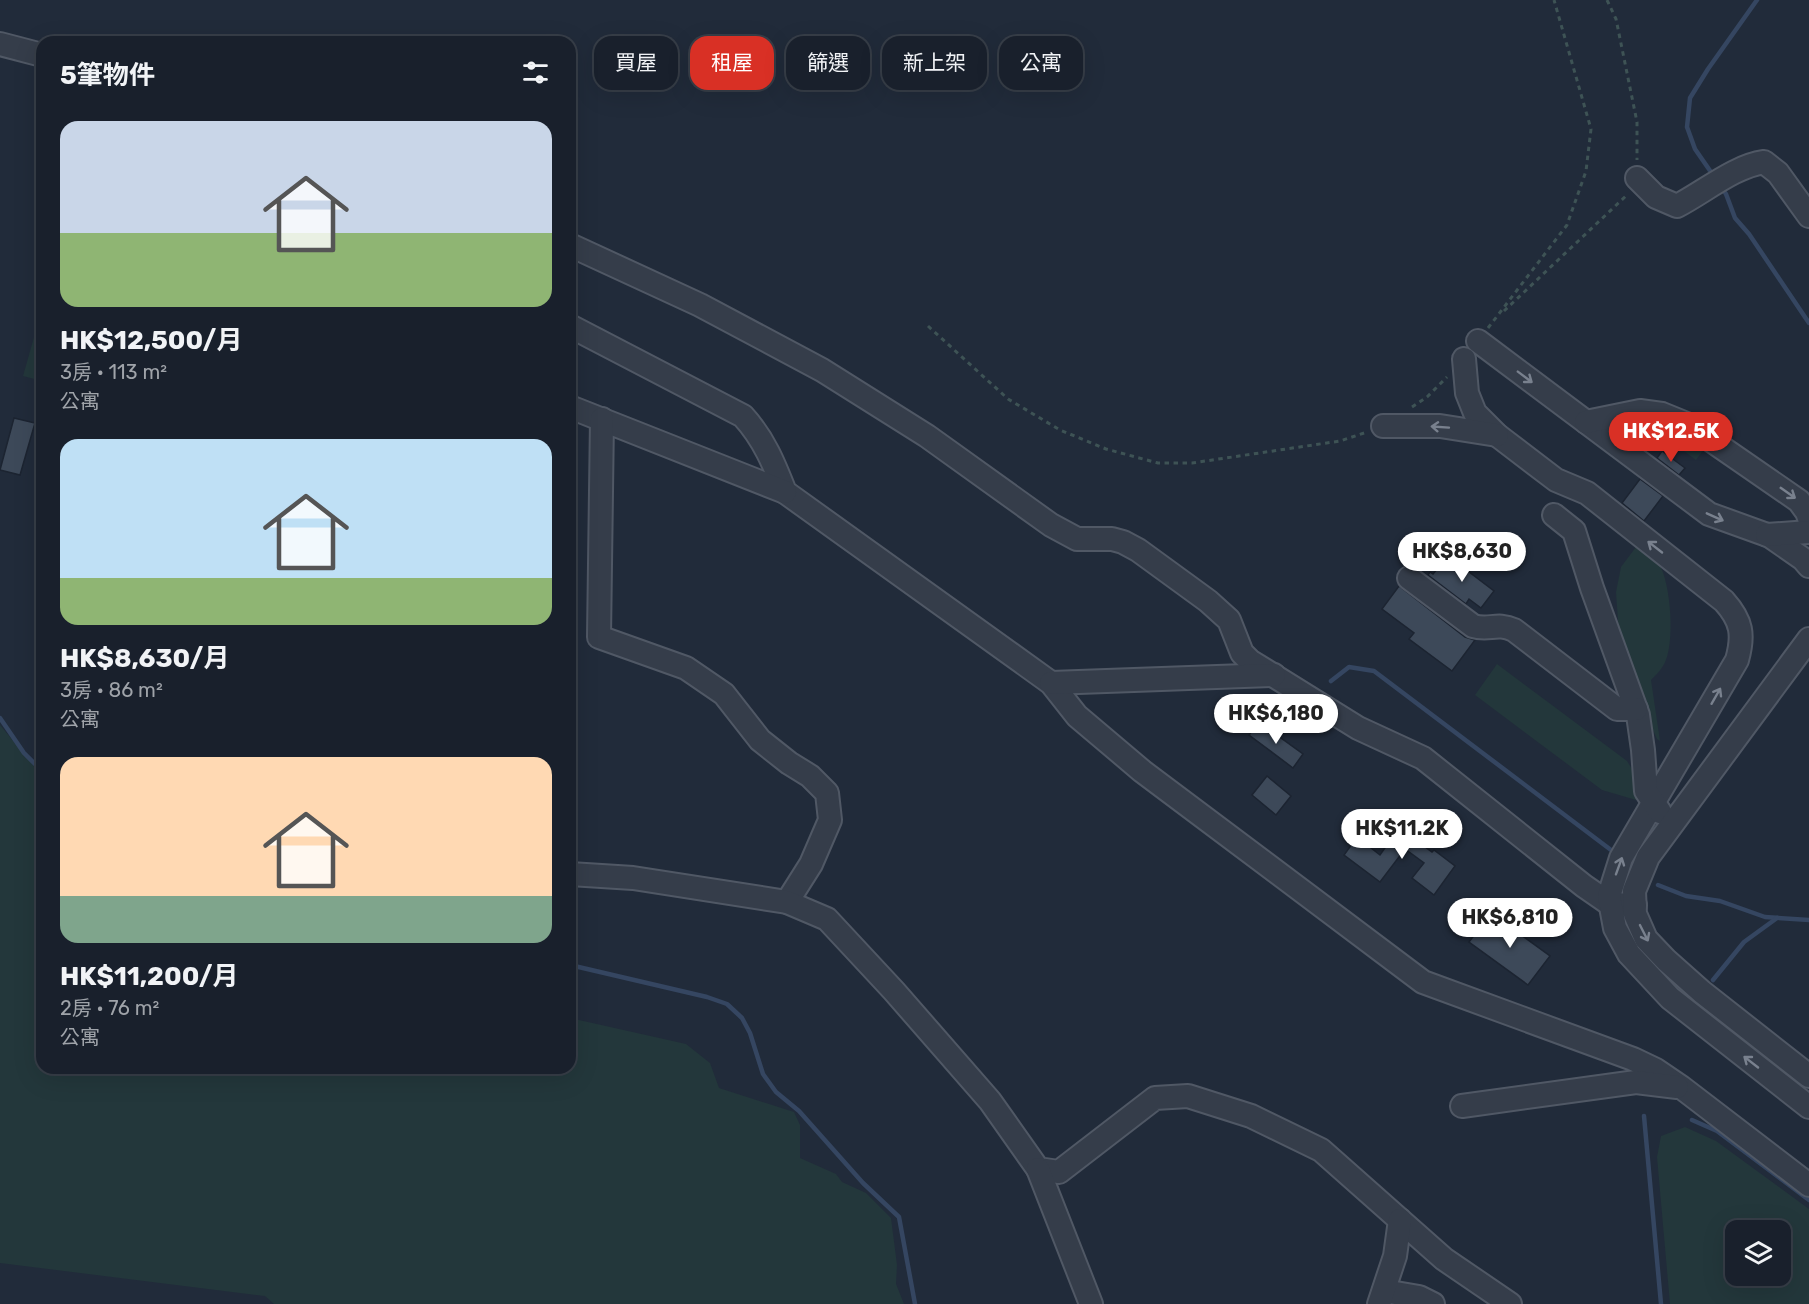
<!DOCTYPE html>
<html lang="zh-TW">
<meta charset="utf-8">
<style>
:root{--surface:#19202c;--page:#222834;--text:#f1f3f6;--muted:#9fa3a9;--line:#373e48;--accent:#d93025}
body{margin:0;font-family:Rubik,"Noto Sans TC",sans-serif;background:var(--page);color:var(--text);height:100vh;display:flex;flex-direction:column;font-size:22px;white-space:nowrap}
*{box-sizing:border-box;margin:0}
p{font-size:20px;color:var(--muted)}
.icon{flex:none;width:33px;height:33px;fill:none;stroke:currentColor;stroke-width:2;stroke-linecap:round;stroke-linejoin:round}
.map{position:relative;flex:1;overflow:hidden}
.details{position:absolute;left:36px;top:36px;width:540px;height:1038px;display:flex;flex-direction:column;background:var(--surface);border-radius:18px;box-shadow:0 6px 24px #0002,0 0 0 2px var(--line)}
.details>*{flex:none}
.top-card{position:absolute;left:594px;top:36px;width:570px;height:54px;display:flex;gap:12px}
.buttons{position:absolute;left:1725px;top:1220px;display:grid;gap:12px}
.buttons a{display:grid;place-items:center;width:66px;height:66px;border-radius:12px;background:var(--surface);box-shadow:0 6px 24px #0002,0 0 0 2px var(--line);font-size:30px}
.price{position:absolute;translate:-50% -51px;padding:0 14px;border-radius:21px;background:#fff;color:#222;font-size:20px;line-height:39px;filter:drop-shadow(0 2px 3px #0008)}
.price::after{content:'';position:absolute;left:50%;top:36px;width:18px;height:14px;margin-left:-9px;background:inherit;clip-path:polygon(0 0,100% 0,50% 100%)}
.price.current{background:var(--accent);color:#fff}
ul{padding:0;list-style:none}
li{display:grid;align-content:center;gap:12px;height:318px;padding:0 24px}
li span{display:grid;place-items:center;height:186px;border-radius:18px;color:#555}
li>.icon{margin-inline-start:auto}
span .icon{width:108px;height:108px;fill:#fffc;stroke-width:1}
li b{font-size:26px}
h2{display:flex;justify-content:space-between;align-items:center;height:72px;padding:0 24px;font-size:26px}
.pill{padding:0 21px;border-radius:18px;background:var(--surface);box-shadow:0 6px 24px #0002,0 0 0 2px var(--line);font-size:21px;line-height:54px}
.pill.current{background:var(--accent);color:#fff}
.map>svg:first-child{display:block}
.green{fill:#23373b;fill-rule:evenodd}
.lines{fill:none;stroke-linecap:round;stroke-linejoin:round}
.stream{stroke:#354661;stroke-width:4.5}
.building{fill:#3d4959;stroke:#1c2431;stroke-width:1.5}
.minor-casing{stroke:#505865;stroke-width:26}
.path{stroke:#3e5355;stroke-width:3;stroke-dasharray:4.5 4.5;stroke-linecap:butt}
.minor{stroke:#353d4a;stroke-width:22}
.oneway{stroke:#79818e}
</style>
<div class="map">
<svg width="1809" height="1304" viewBox="0 0 1809 1304">
<rect width="100%" height="100%" fill="#212b3a"/>
<g class="green">
<polygon points="40,316 42,317 42,381 23,376"/>
<polygon points="1658,422 1707,445 1696,460 1652,427"/>
<path d="M1636,547C1643,552 1654,557 1659,564C1671,583 1676,647 1663,666C1660,671 1655,676 1651,680L1660,741L1657,739L1630,679L1620,650L1616,592L1621,567Z"/>
<path d="M1497,664L1627,761C1637,777 1639,782 1636,800L1602,790L1475,695Z"/>
<polygon points="0,725 42,776 42,1068 570,1068 570,1018 686,1044 710,1063 719,1088 794,1112 800,1125 800,1158 836,1174 842,1182 866,1193 891,1218 897,1265 896,1284 904,1304 274,1304 265,1296 0,1263"/>
<path d="M1685,1127L1716,1141L1809,1209V1304H1670L1657,1157L1661,1136ZM1736,1230H1780V1275H1736Z"/>
</g>
<g class="lines">
<g class="stream">
<polyline points="1713,175 1695,149 1687,127 1690,98 1708,69 1757,0"/>
<polyline points="1721,187 1726,194 1735,218 1749,234 1809,323"/>
<polyline points="1331,681 1349,667 1374,671 1611,850"/>
<polyline points="0,718 24,753 42,771"/>
<polyline points="1283,721 1292,725 1300,722 1307,714"/>
<polyline points="1658,885 1686,896 1720,901 1765,917 1809,920"/>
<polyline points="570,965 707,997 727,1004 742,1018 750,1033 763,1074 776,1092 799,1111 863,1183 899,1217 915,1304"/>
<polyline points="1713,980 1744,942 1777,918"/>
<polyline points="1644,1116 1661,1304"/>
<polyline points="1692,1120 1717,1131 1809,1200"/>
</g>
</g>
<g class="building">
<polygon points="14,418 35,423 20,475 0,470"/>
<polygon points="1662,451 1685,468 1679,475 1657,458"/>
<polygon points="1640,479 1663,496 1644,521 1622,503"/>
<polygon points="1448,556 1494,591 1481,608 1469,599 1466,604 1428,575 1430,572 1433,574"/>
<polygon points="1399,586 1465,637 1475,640 1452,671 1409,639 1414,633 1382,609"/>
<polygon points="1259,722 1303,754 1293,768 1249,735"/>
<polygon points="1267,776 1291,796 1276,815 1252,795"/>
<polygon points="1399,828 1432,852 1434,850 1455,866 1434,895 1412,878 1424,863 1405,849 1380,882 1344,855 1357,837 1380,855"/>
<polygon points="1491,913 1550,956 1528,985 1469,942"/>
</g>
<g class="lines">
<defs>
<g id="minor">
<polyline points="0,44 42,55"/>
<path d="M1637,178L1656,197L1677,206C1704,192 1735,166 1764,162L1778,173L1809,216"/>
<polyline points="570,245 700,305 822,370 927,436 1051,525 1077,539 1112,539 1123,542 1138,550 1208,601 1229,620 1242,653 1250,661 1358,728 1423,758 1584,886 1610,904 1635,905"/>
<path d="M570,326L743,416C764,439 774,464 785,492L1051,683L1077,716L1142,771L1423,982L1633,1059L1656,1070L1681,1087L1809,1185"/>
<polyline points="1478,341 1709,514 1770,536 1803,559 1809,566"/>
<path d="M1464,359L1467,393L1475,413L1497,435L1556,480L1587,493L1724,601C1742,621 1744,635 1737,660L1621,858L1609,896L1615,928L1629,954L1670,998L1809,1107"/>
<polyline points="570,407 785,492"/>
<polyline points="602,419 599,637 686,668 724,694 760,740 789,763 810,776 827,793 830,820 811,864 787,902"/>
<polyline points="1586,422 1640,411 1662,414 1689,425 1799,501 1807,512 1809,518"/>
<polyline points="1383,426 1440,426 1497,435"/>
<polyline points="1554,515 1574,531 1592,588 1638,715 1643,750 1646,791 1660,812"/>
<polyline points="1767,535 1809,532"/>
<path d="M1409,578L1473,626C1489,631 1497,622 1514,630L1617,709H1636"/>
<polyline points="1809,639 1648,857 1634,891 1635,914 1646,939 1666,960 1702,992 1809,1076"/>
<polyline points="1051,683 1274,675"/>
<polyline points="570,874 633,878 787,902 827,919 894,991 990,1101 1038,1169 1059,1172 1155,1098 1188,1096 1251,1116 1321,1150 1444,1259 1510,1304"/>
<polyline points="1462,1106 1636,1082 1677,1087"/>
<polyline points="1038,1169 1091,1304"/>
<polyline points="1384,1291 1419,1297 1433,1304"/>
<polyline points="1379,1304 1395,1256 1400,1220"/>
</g>
</defs>
<use href="#minor" class="minor-casing"/>
<g class="path">
<polyline points="1607,0 1616,19 1637,122 1637,160"/>
<polyline points="1504,311 1628,194"/>
<polyline points="928,326 1008,399 1060,430 1106,449 1158,463 1192,463 1340,441 1367,432"/>
<polyline points="1488,328 1567,225 1586,171 1591,129 1554,0"/>
<polyline points="1412,407 1427,397 1447,377"/>
</g>
<use href="#minor" class="minor"/>
</g>
<defs><path id="oneway-shaft" d="M-6 0H5M1.5-3L5.5 0L1.5 3" fill="none" stroke-width="1.6" stroke-linecap="round" stroke-linejoin="round" transform="scale(1.5)"/></defs>
<g class="oneway">
<use href="#oneway-shaft" transform="translate(1525 377) rotate(37)"/>
<use href="#oneway-shaft" transform="translate(1440 427) rotate(-176)"/>
<use href="#oneway-shaft" transform="translate(1788 493) rotate(35)"/>
<use href="#oneway-shaft" transform="translate(1715 517) rotate(24)"/>
<use href="#oneway-shaft" transform="translate(1655 547) rotate(-142)"/>
<use href="#oneway-shaft" transform="translate(1716 696) rotate(-60)"/>
<use href="#oneway-shaft" transform="translate(1619 866) rotate(-70)"/>
<use href="#oneway-shaft" transform="translate(1644 933) rotate(63)"/>
<use href="#oneway-shaft" transform="translate(1751 1062) rotate(-142)"/>
</g>
</svg>
<div class="buttons">
<a><svg class="icon" aria-label="layers" viewBox="0 0 24 24"><path d="M12 4l9 5-9 5-9-5zM3 14l9 5 9-5"/></svg></a>
</div>
<b class="price current" style="left:1671px;top:463px">HK$12.5K</b>
<b class="price" style="left:1462px;top:583px">HK$8,630</b>
<b class="price" style="left:1276px;top:745px">HK$6,180</b>
<b class="price" style="left:1402px;top:860px">HK$11.2K</b>
<b class="price" style="left:1510px;top:949px">HK$6,810</b>
<div class="top-card">
<a class="pill">買屋</a>
<a class="pill current">租屋</a>
<a class="pill">篩選</a>
<a class="pill">新上架</a>
<a class="pill">公寓</a>
</div>
<section class="details">
<h2>5筆物件<svg class="icon" aria-label="filters" viewBox="0 0 24 24"><path d="M4 7h16M4 17h16"/><circle cx="9" cy="7" r="2"/><circle cx="15" cy="17" r="2"/></svg></h2>
<ul>
<li><span style="background:linear-gradient(#c9d6e8 60%,#8fb573 0)"><svg class="icon" aria-label="home" viewBox="0 0 24 24"><path d="M3 11l9-7 9 7M6 9v11h12V9"/></svg></span><div><b>HK$12,500/月</b><p>3房 · 113 m²</p><p>公寓</p></div></li>
<li><span style="background:linear-gradient(#bfe0f5 75%,#8fb573 0)"><svg class="icon" aria-label="home" viewBox="0 0 24 24"><path d="M3 11l9-7 9 7M6 9v11h12V9"/></svg></span><div><b>HK$8,630/月</b><p>3房 · 86 m²</p><p>公寓</p></div></li>
<li><span style="background:linear-gradient(#ffd9b3 75%,#7fa58c 0)"><svg class="icon" aria-label="home" viewBox="0 0 24 24"><path d="M3 11l9-7 9 7M6 9v11h12V9"/></svg></span><div><b>HK$11,200/月</b><p>2房 · 76 m²</p><p>公寓</p></div></li>
</ul>
</section>
</div>
